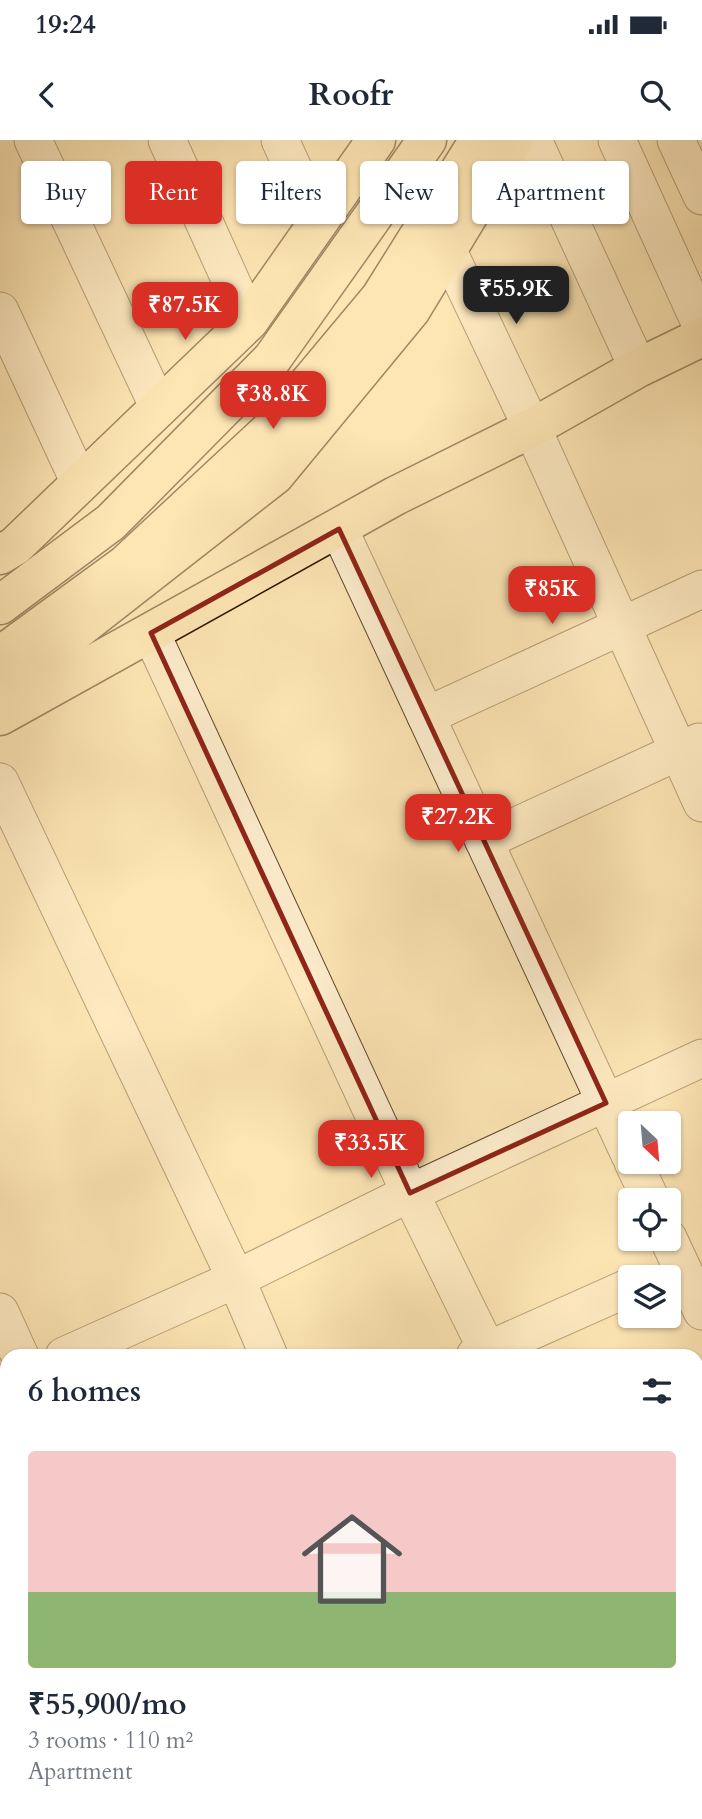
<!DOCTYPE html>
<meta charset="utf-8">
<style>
:root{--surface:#fff;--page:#f2f2f3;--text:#1f2937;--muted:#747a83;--line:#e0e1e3;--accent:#d93025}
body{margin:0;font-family:Cardo,serif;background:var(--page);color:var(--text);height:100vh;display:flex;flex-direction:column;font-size:26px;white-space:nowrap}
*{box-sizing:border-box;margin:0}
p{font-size:23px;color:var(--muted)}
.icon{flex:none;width:38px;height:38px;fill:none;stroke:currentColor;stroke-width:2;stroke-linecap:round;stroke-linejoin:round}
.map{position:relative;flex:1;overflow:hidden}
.drawer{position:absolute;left:0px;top:1209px;width:704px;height:471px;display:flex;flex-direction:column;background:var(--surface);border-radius:21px 21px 0 0;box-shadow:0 2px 5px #0004}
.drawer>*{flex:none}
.guide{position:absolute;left:21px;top:21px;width:662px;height:63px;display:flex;gap:14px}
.needle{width:46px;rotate:154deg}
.tools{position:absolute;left:618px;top:971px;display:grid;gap:14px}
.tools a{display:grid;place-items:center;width:63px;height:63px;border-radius:7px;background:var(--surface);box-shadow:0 2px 5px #0004;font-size:35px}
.price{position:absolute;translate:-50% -60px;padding:0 16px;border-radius:14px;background:var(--accent);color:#fff;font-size:23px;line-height:46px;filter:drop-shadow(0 2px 4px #0008)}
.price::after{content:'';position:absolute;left:50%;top:42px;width:21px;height:16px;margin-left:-10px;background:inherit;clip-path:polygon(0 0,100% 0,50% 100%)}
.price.active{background:#222;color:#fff}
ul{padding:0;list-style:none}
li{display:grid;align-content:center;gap:14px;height:371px;padding:0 28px}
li+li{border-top:2px solid var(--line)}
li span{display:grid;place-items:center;height:217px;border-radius:7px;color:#555}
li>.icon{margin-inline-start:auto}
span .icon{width:126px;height:126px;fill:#fffc;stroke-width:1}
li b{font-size:30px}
h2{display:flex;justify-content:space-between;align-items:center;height:84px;padding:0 28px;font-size:30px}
.tag{padding:0 24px;border-radius:7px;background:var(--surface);box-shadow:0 2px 5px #0004;font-size:24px;line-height:63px}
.tag.active{background:var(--accent);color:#fff}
.status{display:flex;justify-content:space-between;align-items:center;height:49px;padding:0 35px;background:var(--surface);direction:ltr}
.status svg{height:19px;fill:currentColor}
header{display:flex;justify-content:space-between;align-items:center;height:91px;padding:0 28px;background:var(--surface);font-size:32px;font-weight:600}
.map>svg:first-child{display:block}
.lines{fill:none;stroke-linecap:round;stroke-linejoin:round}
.minor-casing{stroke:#62492d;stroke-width:39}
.major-casing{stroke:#2e1500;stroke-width:41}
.highway-casing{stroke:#2e1500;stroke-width:41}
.minor{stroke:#feeece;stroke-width:37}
.major{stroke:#fde5b4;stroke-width:38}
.highway{stroke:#fde5b4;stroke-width:38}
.marked{fill:none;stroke:#8f2418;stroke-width:5;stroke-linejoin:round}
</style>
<div class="status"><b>19:24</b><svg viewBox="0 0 49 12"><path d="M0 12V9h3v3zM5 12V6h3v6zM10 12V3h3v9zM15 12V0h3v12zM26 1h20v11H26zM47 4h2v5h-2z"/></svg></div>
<header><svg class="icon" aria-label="back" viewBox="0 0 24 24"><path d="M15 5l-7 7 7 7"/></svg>Roofr<svg class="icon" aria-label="search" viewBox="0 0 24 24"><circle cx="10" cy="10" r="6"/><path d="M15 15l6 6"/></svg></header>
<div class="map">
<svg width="702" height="1679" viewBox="0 0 702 1679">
<rect width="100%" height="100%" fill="#fde5b4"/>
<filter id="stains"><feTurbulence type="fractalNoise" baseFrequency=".00286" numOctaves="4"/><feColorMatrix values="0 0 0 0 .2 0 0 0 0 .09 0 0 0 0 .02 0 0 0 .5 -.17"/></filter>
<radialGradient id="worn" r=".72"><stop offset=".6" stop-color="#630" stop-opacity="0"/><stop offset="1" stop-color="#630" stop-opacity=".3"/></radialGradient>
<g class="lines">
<defs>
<g id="minor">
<polyline points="33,0 159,268"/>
<polyline points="167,0 249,181"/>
<polyline points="280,0 318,83"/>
<polyline points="533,0 638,228"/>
<polyline points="617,0 702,187"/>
<polyline points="676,0 702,56"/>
<polyline points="447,109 532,288 702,663"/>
<polyline points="0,171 80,343"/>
<polyline points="339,389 630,1015"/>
<polyline points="151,493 410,1053 490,1216"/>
<polyline points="426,576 702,449"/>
<polyline points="0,642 236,1139 269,1216"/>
<polyline points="484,701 699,602"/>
<polyline points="633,1022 651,1060"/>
<polyline points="668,1098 702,1171"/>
<polyline points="0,1172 20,1216"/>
<polyline points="64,1216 236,1139 410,1053 702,918"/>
<polyline points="475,1216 630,1147"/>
<polyline points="0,1245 7,1242"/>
<polyline points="696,1341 702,1338"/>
<polyline points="696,1457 702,1455"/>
<polyline points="239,1673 242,1679"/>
<polyline points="0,1676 7,1673"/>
</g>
<g id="major">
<polyline points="0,415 15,406 249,181 376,0"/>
<polyline points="0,550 275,335 411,170 514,0"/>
<polyline points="0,576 395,356 532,288 638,228 702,197"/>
</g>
<g id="highway">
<polyline points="0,465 111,382 272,219 427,0"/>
<polyline points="0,516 126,424 268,292 380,158 479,0"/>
</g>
</defs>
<use href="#minor" class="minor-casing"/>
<use href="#major" class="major-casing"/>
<use href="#highway" class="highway-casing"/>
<use href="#minor" class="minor"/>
<use href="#major" class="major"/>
<use href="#highway" class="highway"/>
</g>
<path d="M0 0H702V1679H0ZM339,389L606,963L410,1053L151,493Z" fill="#fde5b4" fill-opacity=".55" fill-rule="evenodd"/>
<path class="marked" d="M339,389L606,963L410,1053L151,493Z"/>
<rect width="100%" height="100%" filter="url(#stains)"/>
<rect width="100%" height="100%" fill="url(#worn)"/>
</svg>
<div class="tools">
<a><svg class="needle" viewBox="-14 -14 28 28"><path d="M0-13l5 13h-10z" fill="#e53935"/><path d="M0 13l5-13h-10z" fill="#747a83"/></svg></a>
<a><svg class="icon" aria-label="locate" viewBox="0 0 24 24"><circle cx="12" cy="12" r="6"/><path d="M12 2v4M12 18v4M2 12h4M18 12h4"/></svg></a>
<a><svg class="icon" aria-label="layers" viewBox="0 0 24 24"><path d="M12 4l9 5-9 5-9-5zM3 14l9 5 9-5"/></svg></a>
</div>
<b class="price active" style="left:516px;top:186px">₹55.9K</b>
<b class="price" style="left:185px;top:202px">₹87.5K</b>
<b class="price" style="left:273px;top:291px">₹38.8K</b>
<b class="price" style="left:552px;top:486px">₹85K</b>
<b class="price" style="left:458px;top:714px">₹27.2K</b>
<b class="price" style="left:371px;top:1040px">₹33.5K</b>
<div class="guide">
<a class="tag">Buy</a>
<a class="tag active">Rent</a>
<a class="tag">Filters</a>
<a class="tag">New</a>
<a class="tag">Apartment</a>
</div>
<section class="drawer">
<h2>6 homes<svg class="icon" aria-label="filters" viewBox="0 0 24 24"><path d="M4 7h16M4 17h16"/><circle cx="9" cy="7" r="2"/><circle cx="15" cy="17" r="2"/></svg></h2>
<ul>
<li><span style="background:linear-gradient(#f6c9c9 65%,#8fb573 0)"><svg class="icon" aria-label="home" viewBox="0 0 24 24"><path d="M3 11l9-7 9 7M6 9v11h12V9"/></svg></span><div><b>₹55,900/mo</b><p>3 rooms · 110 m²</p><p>Apartment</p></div></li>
</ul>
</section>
</div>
